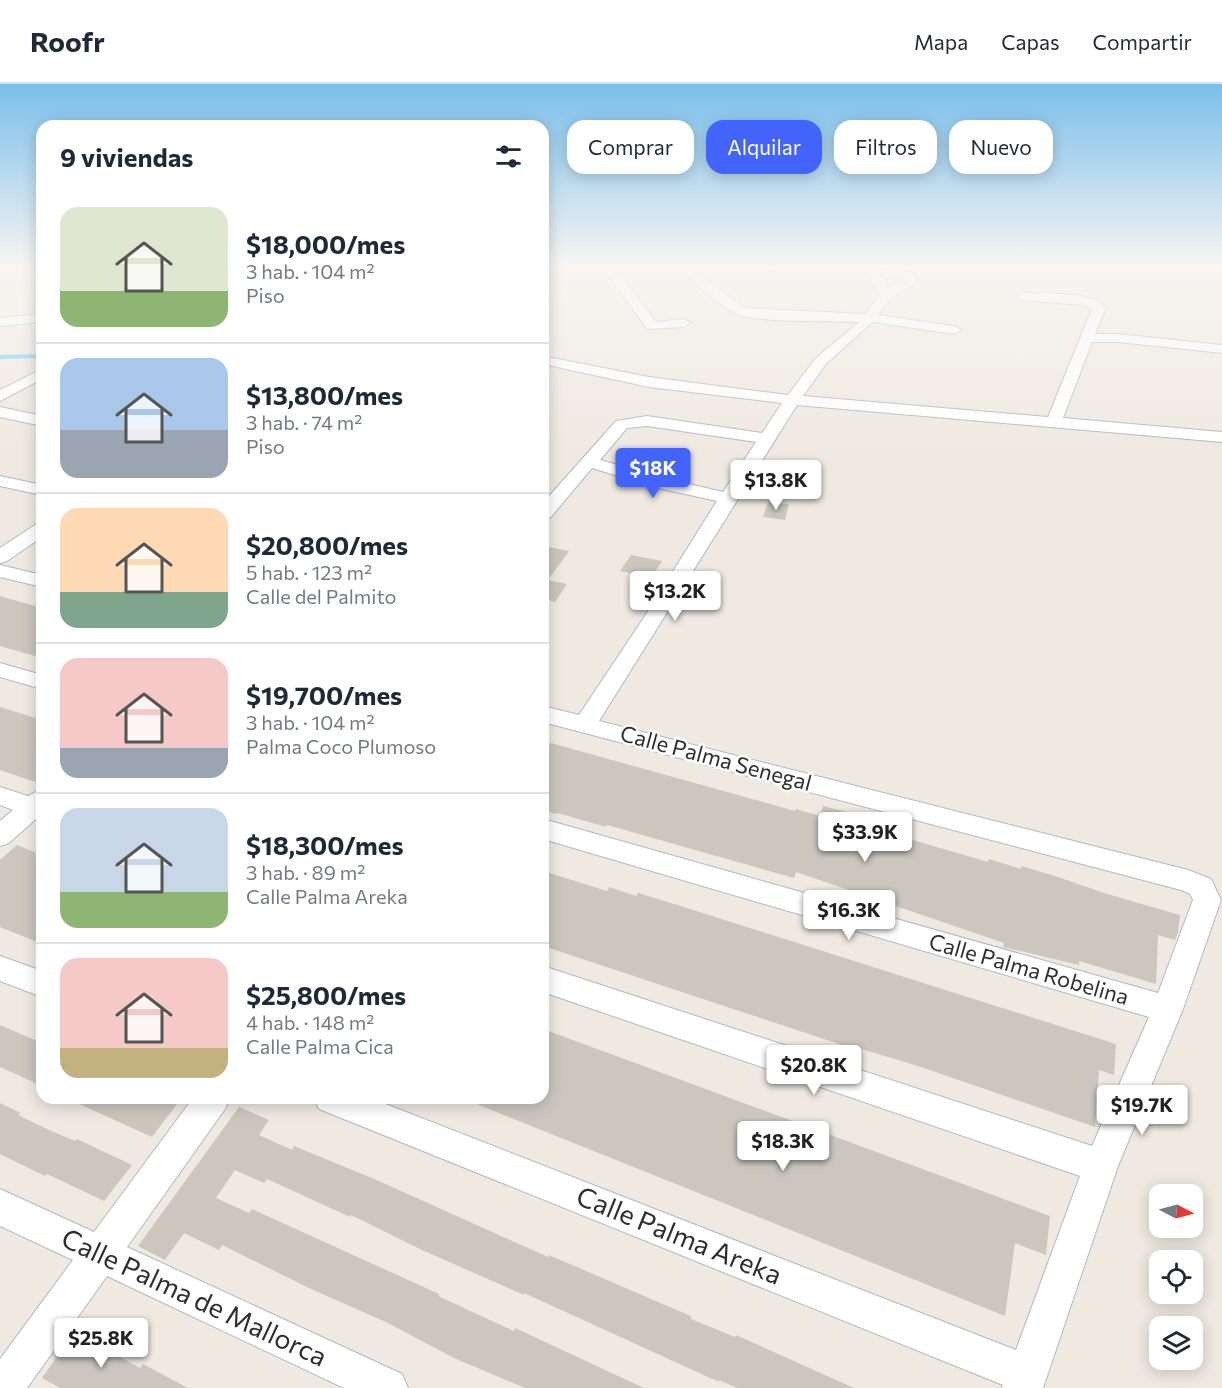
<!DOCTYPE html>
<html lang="es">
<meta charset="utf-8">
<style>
:root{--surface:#fff;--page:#f6f6f7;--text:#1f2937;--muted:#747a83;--line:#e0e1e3;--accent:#4264fb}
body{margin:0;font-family:Commissioner,sans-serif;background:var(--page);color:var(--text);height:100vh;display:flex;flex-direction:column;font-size:22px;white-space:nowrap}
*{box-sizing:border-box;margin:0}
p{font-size:20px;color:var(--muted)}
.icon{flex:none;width:33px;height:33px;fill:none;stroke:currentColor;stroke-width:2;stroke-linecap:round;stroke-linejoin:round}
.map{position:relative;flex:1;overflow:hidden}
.side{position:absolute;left:36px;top:36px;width:513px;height:984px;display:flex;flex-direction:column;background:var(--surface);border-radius:18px;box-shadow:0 3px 15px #0003}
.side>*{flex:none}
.banner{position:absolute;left:567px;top:36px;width:564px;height:54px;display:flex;gap:12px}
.needle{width:39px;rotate:96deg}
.buttons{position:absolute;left:1149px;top:1100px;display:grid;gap:12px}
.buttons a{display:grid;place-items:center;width:54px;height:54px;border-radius:12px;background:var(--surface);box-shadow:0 3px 15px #0003;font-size:30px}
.price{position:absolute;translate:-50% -51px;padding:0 14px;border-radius:6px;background:#fff;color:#222;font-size:20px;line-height:39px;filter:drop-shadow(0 2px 3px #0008)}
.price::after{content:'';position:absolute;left:50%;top:36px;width:18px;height:14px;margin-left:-9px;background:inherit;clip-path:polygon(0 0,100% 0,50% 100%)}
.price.selected{background:var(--accent);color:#fff}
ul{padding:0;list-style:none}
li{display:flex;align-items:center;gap:18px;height:150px;padding:0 24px}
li+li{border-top:2px solid var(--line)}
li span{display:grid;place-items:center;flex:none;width:168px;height:120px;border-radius:18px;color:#555}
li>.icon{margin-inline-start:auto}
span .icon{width:72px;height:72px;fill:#fffc;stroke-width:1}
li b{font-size:26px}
h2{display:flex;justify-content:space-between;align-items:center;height:72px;padding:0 24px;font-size:26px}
.chip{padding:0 21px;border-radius:18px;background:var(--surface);box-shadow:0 3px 15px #0003;font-size:21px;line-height:54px}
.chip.selected{background:var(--accent);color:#fff}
header{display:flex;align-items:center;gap:36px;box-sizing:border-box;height:84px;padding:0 30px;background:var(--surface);border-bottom:2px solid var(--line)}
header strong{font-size:28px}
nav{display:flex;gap:33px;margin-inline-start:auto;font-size:21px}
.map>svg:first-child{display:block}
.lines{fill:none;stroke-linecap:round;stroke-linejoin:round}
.stream{stroke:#75cff0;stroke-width:4}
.building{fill:#cbc7bf}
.street-casing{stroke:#b4b7c1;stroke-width:2}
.street{fill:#fff;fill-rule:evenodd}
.labels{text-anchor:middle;stroke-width:5;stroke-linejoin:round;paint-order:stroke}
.street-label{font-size:22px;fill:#2e2e2e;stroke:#fff}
.near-street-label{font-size:27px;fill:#2e2e2e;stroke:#fff}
</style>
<header>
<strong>Roofr</strong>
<nav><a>Mapa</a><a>Capas</a><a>Compartir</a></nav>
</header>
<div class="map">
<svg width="1222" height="1304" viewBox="0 0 1222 1304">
<rect width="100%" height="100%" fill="#efe9e1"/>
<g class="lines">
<polyline class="stream" points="0,273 42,272"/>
</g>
<g class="building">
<polygon points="768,418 789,420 785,436 763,433"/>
<polygon points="543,462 569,467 548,496 567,500 555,518 543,515"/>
<polygon points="631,471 662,477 652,493 620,487"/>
<polygon points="0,512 42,524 42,574 0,562"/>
<polygon points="0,623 42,636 42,692 35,698 0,686"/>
<polygon points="551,659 795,727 796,725 820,732 823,722 850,729 848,737 988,778 989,775 1021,785 1021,782 1055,792 1107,810 1180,831 1178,848 1175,856 1158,851 1156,900 1079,877 1079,881 1003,863 1004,859 796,788 794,794 607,741 606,743 558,729 556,730 543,726 543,671"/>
<polygon points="17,761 42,771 42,860 0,843 0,776"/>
<polygon points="543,787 607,807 609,803 636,812 638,809 668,818 1116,960 1114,991 1099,986 1095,1043 918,982 848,961 848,963 543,862"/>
<polygon points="0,941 42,959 42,1002 0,983"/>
<polygon points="543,945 1050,1132 1046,1171 1015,1159 1005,1232 464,1015 543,1014"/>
<polygon points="66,1014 164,1014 177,1020 152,1053"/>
<polygon points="0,1019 21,1029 18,1031 49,1046 75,1057 77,1055 132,1081 104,1117 47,1090 45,1092 0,1070"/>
<polygon points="239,1023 269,1036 259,1051 292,1066 294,1062 379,1097 548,1173 549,1171 658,1218 691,1232 691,1235 735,1253 736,1251 854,1304 737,1304 719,1296 719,1298 524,1209 524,1211 422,1166 351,1131 350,1133 267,1095 264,1099 235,1086 216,1114 249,1129 252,1125 439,1210 438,1212 514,1247 515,1244 644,1304 525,1304 454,1274 386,1238 311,1205 222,1161 219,1166 184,1149 165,1176 138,1162"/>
<polygon points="74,1248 140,1284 143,1280 188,1304 60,1304 42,1294"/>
</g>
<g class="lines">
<defs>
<g id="street">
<polygon points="601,181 613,181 656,238 684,235 691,239 684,243 647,245"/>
<path d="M680,181H693L700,191L745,224L865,230L880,210L863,181H875L878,186L910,188L916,192L914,200L892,213L878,231L954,242L961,246L954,250L872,238L825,281L803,312L1048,333L1092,225L1083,221L1019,216L1017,213L1019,210L1024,209C1046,210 1091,207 1106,223L1095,250H1118L1222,261V269L1118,258H1092L1063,334L1222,348V358L797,321L599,637L1188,786L1211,795L1221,816L1183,925L1118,1082L1043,1304H1002L1003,1301L319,1025L314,1014H370L1016,1266L1080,1092L543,908V882L1092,1062L1149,933L543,755V735L1158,909L1193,816L1190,810L1181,806L543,638V622L579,631L645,532L717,417L658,404L592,384L550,434L543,436V419L616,337L647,332L762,349L782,319L649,303L543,280V272L649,293L788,311L815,275L859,238C832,237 757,239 737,230C719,222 691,197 680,181ZM883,194L904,195L889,203ZM647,342L756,358L723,408L668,395L600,376L627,344Z"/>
<polygon points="764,181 777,181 779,184 773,188"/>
<polygon points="42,230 42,238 0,242 0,234"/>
<polygon points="42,285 42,295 0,317 0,306"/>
<polygon points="0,323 42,332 42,342 0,333"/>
<polygon points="0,392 42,401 42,411 0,402"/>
<polygon points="42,439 42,453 7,477 0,479 0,464 35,441"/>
<polygon points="0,481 42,491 42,503 0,493"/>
<polygon points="0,579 42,591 42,605 0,593"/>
<polygon points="0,703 28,712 42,705 42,735 37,734 9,759 0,762 0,737 13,726 0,721"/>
<polygon points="0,872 42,887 42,913 0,897"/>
<polygon points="193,1014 230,1014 225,1025 127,1163 402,1290 408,1304 344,1304 107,1192 27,1304 0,1304 0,1275 73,1176 0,1142 0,1105 94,1148"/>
</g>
</defs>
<use href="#street" class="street-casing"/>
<use href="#street" class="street"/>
</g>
<linearGradient id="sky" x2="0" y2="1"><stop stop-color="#7abfeb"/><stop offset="0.5" stop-color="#f8f5f2"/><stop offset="1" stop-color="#f8f5f2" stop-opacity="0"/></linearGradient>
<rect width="1222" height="364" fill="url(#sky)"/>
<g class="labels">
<g class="street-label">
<text transform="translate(716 674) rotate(15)" y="8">Calle Palma Senegal</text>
<text transform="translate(1029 885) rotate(16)" y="8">Calle Palma Robelina</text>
</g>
<g class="near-street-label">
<text transform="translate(679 1152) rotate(22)" y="9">Calle Palma Areka</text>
<text transform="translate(194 1214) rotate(25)" y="9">Calle Palma de Mallorca</text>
</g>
</g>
</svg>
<div class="buttons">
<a><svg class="needle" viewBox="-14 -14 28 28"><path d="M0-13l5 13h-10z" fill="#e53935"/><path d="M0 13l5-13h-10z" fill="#747a83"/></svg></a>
<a><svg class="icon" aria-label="locate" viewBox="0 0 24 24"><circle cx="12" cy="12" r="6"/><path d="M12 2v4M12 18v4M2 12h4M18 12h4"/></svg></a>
<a><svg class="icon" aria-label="layers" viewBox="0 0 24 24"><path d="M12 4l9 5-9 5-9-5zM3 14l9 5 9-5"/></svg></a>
</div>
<b class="price selected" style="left:653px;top:415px">$18K</b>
<b class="price" style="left:776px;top:427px">$13.8K</b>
<b class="price" style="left:675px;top:538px">$13.2K</b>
<b class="price" style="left:865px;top:779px">$33.9K</b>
<b class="price" style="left:849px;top:857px">$16.3K</b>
<b class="price" style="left:814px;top:1012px">$20.8K</b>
<b class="price" style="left:1142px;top:1052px">$19.7K</b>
<b class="price" style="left:783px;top:1088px">$18.3K</b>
<b class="price" style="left:101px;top:1285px">$25.8K</b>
<div class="banner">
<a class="chip">Comprar</a>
<a class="chip selected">Alquilar</a>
<a class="chip">Filtros</a>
<a class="chip">Nuevo</a>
</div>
<section class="side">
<h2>9 viviendas<svg class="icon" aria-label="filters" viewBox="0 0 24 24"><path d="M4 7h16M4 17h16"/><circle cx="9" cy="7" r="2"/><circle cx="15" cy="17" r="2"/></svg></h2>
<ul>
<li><span style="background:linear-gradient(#dfe7d0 70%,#8fb573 0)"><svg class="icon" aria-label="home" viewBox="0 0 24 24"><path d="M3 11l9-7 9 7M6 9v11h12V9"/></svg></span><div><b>$18,000/mes</b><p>3 hab. · 104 m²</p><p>Piso</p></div></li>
<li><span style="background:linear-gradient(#a9c7e8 60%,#9aa5b1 0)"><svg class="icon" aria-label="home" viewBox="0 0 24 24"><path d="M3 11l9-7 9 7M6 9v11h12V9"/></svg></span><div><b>$13,800/mes</b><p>3 hab. · 74 m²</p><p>Piso</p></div></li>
<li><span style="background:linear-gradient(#ffd9b3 70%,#7fa58c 0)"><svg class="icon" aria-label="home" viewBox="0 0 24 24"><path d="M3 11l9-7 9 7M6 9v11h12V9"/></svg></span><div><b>$20,800/mes</b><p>5 hab. · 123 m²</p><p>Calle del Palmito</p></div></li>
<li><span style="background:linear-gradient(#f6c9c9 75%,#9aa5b1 0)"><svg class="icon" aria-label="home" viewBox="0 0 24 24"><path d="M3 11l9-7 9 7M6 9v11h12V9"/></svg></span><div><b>$19,700/mes</b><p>3 hab. · 104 m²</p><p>Palma Coco Plumoso</p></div></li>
<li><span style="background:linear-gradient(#c9d6e8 70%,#8fb573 0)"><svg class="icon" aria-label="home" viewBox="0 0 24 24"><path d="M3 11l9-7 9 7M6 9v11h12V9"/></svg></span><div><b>$18,300/mes</b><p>3 hab. · 89 m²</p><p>Calle Palma Areka</p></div></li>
<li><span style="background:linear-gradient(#f6c9c9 75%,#c2b280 0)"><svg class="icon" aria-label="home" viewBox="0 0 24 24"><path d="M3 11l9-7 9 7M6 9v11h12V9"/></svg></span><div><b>$25,800/mes</b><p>4 hab. · 148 m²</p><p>Calle Palma Cica</p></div></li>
</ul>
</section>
</div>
